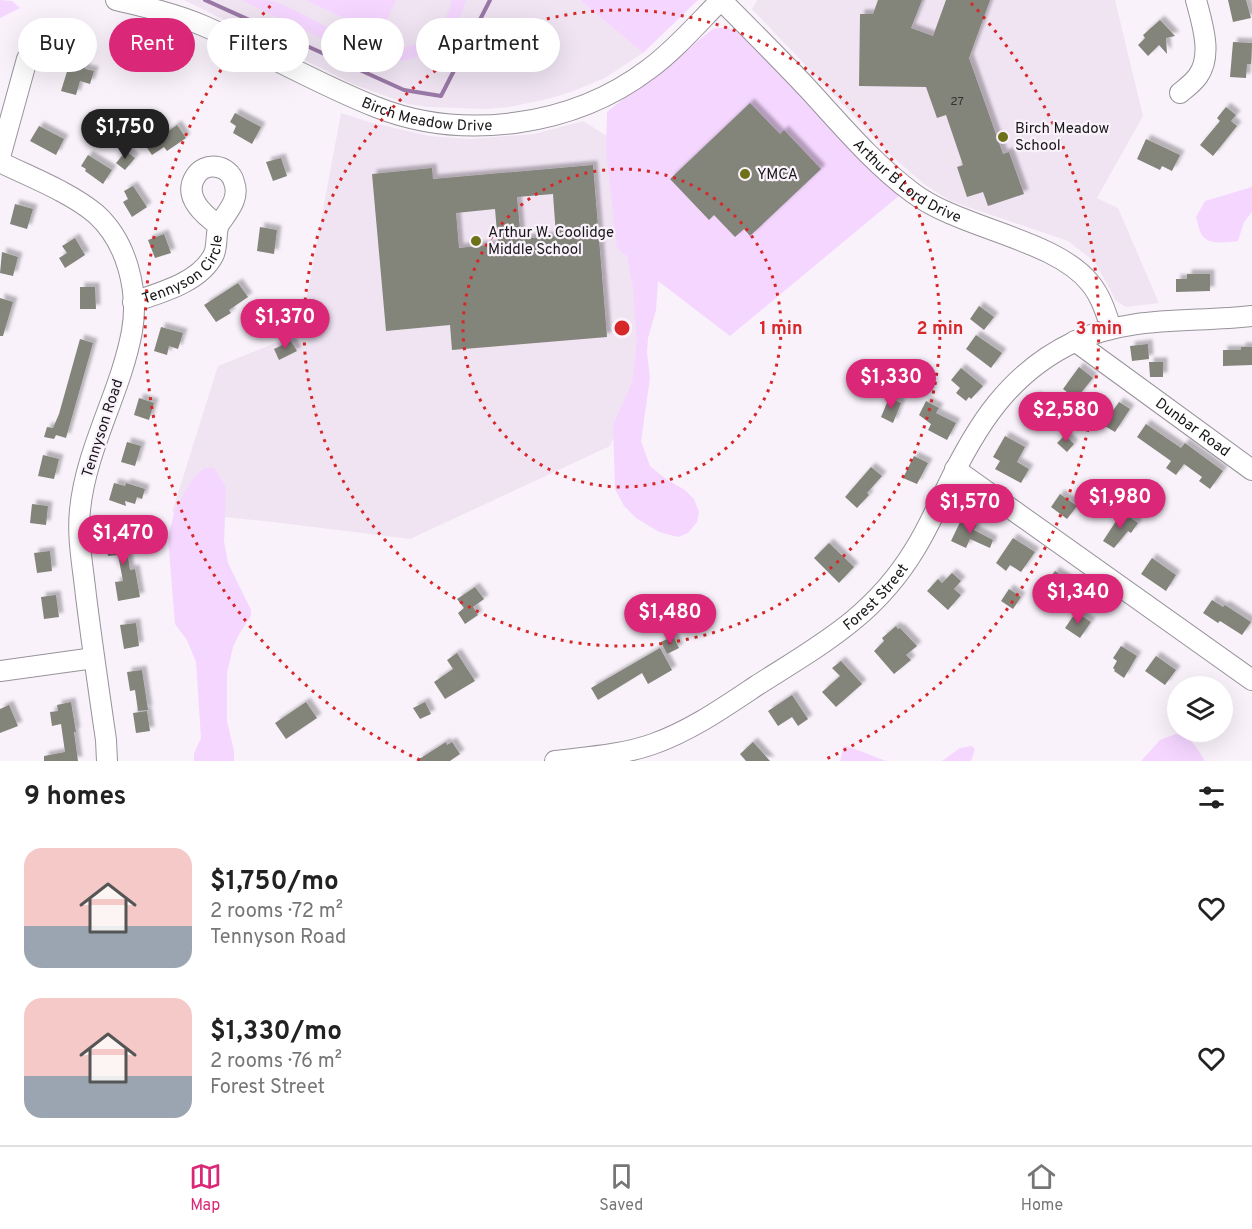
<!DOCTYPE html>
<meta charset="utf-8">
<style>
:root{--surface:#fff;--page:#f6f6f6;--text:#222;--muted:#767676;--line:#e0e0e0;--accent:#db2777}
body{margin:0;font-family:Overpass,sans-serif;background:var(--page);color:var(--text);height:100vh;display:flex;flex-direction:column;font-size:22px;white-space:nowrap}
*{box-sizing:border-box;margin:0}
p{font-size:20px;color:var(--muted)}
.icon{flex:none;width:33px;height:33px;fill:none;stroke:currentColor;stroke-width:2;stroke-linecap:round;stroke-linejoin:round}
.map{position:relative;height:761px;overflow:hidden}
.panel{display:flex;flex-direction:column;background:var(--surface);flex:1}
.panel>*{flex:none}
.guide{position:absolute;left:18px;top:18px;width:600px;height:54px;display:flex;gap:12px}
.buttons{position:absolute;left:1167px;top:676px;display:grid;gap:12px}
.buttons a{display:grid;place-items:center;width:66px;height:66px;border-radius:50%;background:var(--surface);box-shadow:0 6px 24px #0002;font-size:30px}
.price{position:absolute;translate:-50% -51px;padding:0 14px;border-radius:21px;background:var(--accent);color:#fff;font-size:20px;line-height:39px;filter:drop-shadow(0 2px 3px #0008)}
.price::after{content:'';position:absolute;left:50%;top:36px;width:18px;height:14px;margin-left:-9px;background:inherit;clip-path:polygon(0 0,100% 0,50% 100%)}
.price.on{background:#222;color:#fff}
ul{padding:0;list-style:none}
li{display:flex;align-items:center;gap:18px;height:150px;padding:0 24px}
li span{display:grid;place-items:center;flex:none;width:168px;height:120px;border-radius:18px;color:#555}
li>.icon{margin-inline-start:auto}
span .icon{width:72px;height:72px;fill:#fffc;stroke-width:1}
li b{font-size:26px}
h2{display:flex;justify-content:space-between;align-items:center;height:72px;padding:0 24px;font-size:26px}
.chip{padding:0 21px;border-radius:27px;background:var(--surface);box-shadow:0 6px 24px #0002;font-size:21px;line-height:54px}
.chip.on{background:var(--accent);color:#fff}
.menu{display:flex;justify-content:space-around;align-items:center;height:84px;border-top:2px solid var(--line);background:var(--surface);font-size:16px;color:var(--muted)}
.menu a{display:grid;justify-items:center;gap:3px}
.menu .on{color:var(--accent)}
.map>svg:first-child{display:block}
.built{fill:#f0e4f3}
.green{fill:#f5d6ff}
.lines{fill:none;stroke-linecap:round;stroke-linejoin:round}
.stream{stroke:#9978a5;stroke-width:4}
.building{fill:#83847a;fill-rule:evenodd;filter:url(#shadow)}
.minor-casing{stroke:#98929a;stroke-width:22}
.minor{stroke:#fff;stroke-width:20}
.ring{fill:none;stroke:#d62828;stroke-width:3;stroke-dasharray:3 6}
.poi-dot{fill:#6d7117;stroke:#f9f2fb;stroke-width:2}
.labels{text-anchor:middle;stroke-width:4.5;stroke-linejoin:round;paint-order:stroke}
.number-label{font-size:12px;fill:#343232}
.street-label{font-size:15px;fill:#19171a;stroke:#f9f2fb}
.poi-label{font-size:15px;fill:#19171a;stroke:#f9f2fb;text-anchor:start}
.centre{fill:#d62828;stroke:#f9f2fb;stroke-width:3}
.ring-label{font-size:18px;text-anchor:middle;font-weight:bold;fill:#d62828;stroke:#f9f2fb;stroke-width:4.5;stroke-linejoin:round;paint-order:stroke}
</style>
<div class="map">
<svg width="1252" height="761" viewBox="0 0 1252 761">
<defs>
<filter id="shadow"><feDropShadow dx="4.5" dy="-4.5" stdDeviation="1.5" flood-color="#0004"/></filter>
</defs>
<rect width="100%" height="100%" fill="#f9f2fb"/>
<g class="built">
<polygon points="184,0 580,0 643,53 605,78 571,92 548,99 509,107 487,109 429,107 408,104 353,84"/>
<polygon points="757,0 1115,0 1143,116 1097,198 1118,208 1159,303 1126,307 1116,301 1095,262 1068,241 950,201 924,184 894,158 752,9"/>
<polygon points="341,113 369,122 429,136 469,139 534,134 583,121 626,148 646,358 610,446 410,539 273,522 172,512 218,366 300,333"/>
</g>
<g class="green">
<polygon points="0,0 12,1 20,8 0,18"/>
<path d="M241,0C251,0 264,0 273,1C318,16 376,69 423,40C438,31 448,17 452,0H466C452,51 407,74 357,55Z"/>
<polygon points="306,0 396,0 380,35"/>
<polygon points="580,0 698,0 643,53"/>
<polygon points="726,27 744,35 900,195 730,336 658,281 656,310 648,338 647,352 650,378 641,441 650,466 666,479 685,490 694,499 699,512 697,522 688,533 678,537 659,532 636,518 624,506 615,489 613,425 632,383 637,342 633,288 627,256 617,248 606,150 607,112 713,29"/>
<path d="M1252,187V212L1244,222L1238,241C1228,242 1209,246 1202,235C1199,231 1198,223 1196,217L1205,201Z"/>
<polygon points="205,468 214,468 226,487 224,541 228,563 251,610 251,616 239,634 233,647 227,673 227,721 234,751 234,761 194,761 194,754 201,738 196,662 187,640 175,624 168,538 175,509 194,477"/>
<path d="M1176,734C1192,736 1197,749 1205,761H1141L1160,740Z"/>
<polygon points="844,746 855,749 886,761 840,761"/>
<polygon points="972,746 975,749 971,761 942,761 960,748"/>
</g>
<g class="lines">
<polyline class="stream" points="205,0 404,90 441,96 490,0"/>
</g>
<g class="building">
<polygon points="878,0 922,0 911,28 933,36 946,0 990,0 969,58 1003,154 1009,152 1024,194 988,206 983,192 967,197 957,167 963,165 946,115 937,118 926,87 859,86 860,14 873,14"/>
<polygon points="1228,0 1246,0 1251,18 1233,22"/>
<polygon points="1160,20 1175,36 1166,38 1167,54 1159,45 1148,56 1138,45 1145,38 1143,35"/>
<polygon points="1233,42 1252,43 1251,64 1247,64 1246,78 1230,77"/>
<polygon points="68,51 85,51 85,69 94,71 90,84 80,81 76,95 61,91 69,65"/>
<polygon points="750,103 780,134 784,130 821,169 750,236 744,229 735,237 714,215 709,220 670,179"/>
<polygon points="1226,107 1236,115 1231,121 1237,126 1213,156 1200,145 1220,121 1217,118"/>
<polygon points="235,113 261,127 252,144 233,133 236,126 230,122"/>
<polygon points="177,125 186,138 167,151 164,147 152,155 143,142 154,135 157,139"/>
<polygon points="39,126 64,139 56,155 30,141"/>
<polygon points="1146,139 1180,155 1172,171 1162,166 1160,170 1137,159"/>
<polygon points="126,151 135,158 125,170 116,163"/>
<polygon points="88,155 112,170 103,184 85,171 86,169 81,166"/>
<polygon points="281,158 287,176 273,181 266,162"/>
<path d="M593,165L607,337L452,350L450,325L386,331L372,174L432,168L433,179ZM553,194L556,236L521,239L517,197ZM495,209L498,244L459,248L456,213Z"/>
<polygon points="133,186 147,207 132,217 123,202 128,199 124,191"/>
<polygon points="15,204 33,209 27,229 10,224"/>
<polygon points="260,227 277,230 274,254 257,251"/>
<polygon points="164,234 171,253 155,258 148,240"/>
<polygon points="75,238 85,255 65,268 59,258 67,253 62,246"/>
<polygon points="2,252 18,257 13,276 0,273"/>
<polygon points="1187,274 1210,274 1210,291 1176,292 1176,279 1187,279"/>
<polygon points="238,283 248,297 229,310 231,313 216,322 204,305"/>
<polygon points="80,287 95,287 96,309 80,309"/>
<polygon points="0,298 13,302 3,336 0,336"/>
<polygon points="979,306 994,317 984,330 970,319"/>
<polygon points="161,327 183,333 178,349 169,346 167,355 154,351"/>
<polygon points="976,335 1002,353 991,368 966,349"/>
<polygon points="80,339 93,343 66,438 56,435 54,439 44,437 47,427 53,428 59,414"/>
<polygon points="291,341 297,351 279,360 274,349"/>
<polygon points="1148,344 1149,359 1132,361 1130,346"/>
<polygon points="1241,347 1252,347 1252,365 1223,366 1223,350 1241,350"/>
<polygon points="1149,362 1163,362 1163,377 1150,377"/>
<polygon points="1079,367 1093,378 1076,399 1063,389"/>
<polygon points="961,368 983,386 971,399 969,397 966,401 956,393 960,388 951,380"/>
<polygon points="1036,396 1049,408 1035,422 1023,411"/>
<polygon points="139,398 154,403 149,420 134,415"/>
<polygon points="889,398 901,403 893,423 881,417"/>
<polygon points="926,401 939,408 936,413 956,423 947,440 928,430 931,424 919,415"/>
<polygon points="1119,402 1130,409 1115,432 1103,425"/>
<polygon points="1146,424 1181,448 1185,443 1223,471 1210,489 1199,481 1202,477 1184,464 1176,475 1166,468 1171,461 1137,437"/>
<polygon points="1065,435 1074,444 1067,452 1057,443"/>
<polygon points="1005,436 1025,447 1017,462 1029,469 1021,483 995,469 1000,461 993,457"/>
<polygon points="127,442 141,446 135,466 121,462"/>
<polygon points="43,455 59,459 54,479 38,476"/>
<polygon points="914,456 928,463 917,484 903,478"/>
<polygon points="871,467 882,476 867,493 869,495 857,508 845,497"/>
<polygon points="114,483 125,486 126,483 145,489 142,499 137,497 135,504 125,501 126,506 109,500"/>
<polygon points="1060,494 1077,506 1067,519 1051,507"/>
<polygon points="32,504 48,506 46,525 30,523"/>
<polygon points="1122,512 1138,523 1131,533 1128,531 1114,548 1103,541"/>
<polygon points="962,518 977,525 974,530 993,540 990,548 970,539 966,548 951,541"/>
<polygon points="123,526 130,570 135,569 140,597 118,601 115,582 123,581 118,555 108,556 105,537 114,536 113,527"/>
<polygon points="1013,538 1035,552 1021,572 1010,565 1006,571 996,563"/>
<polygon points="829,543 854,567 839,583 814,558"/>
<polygon points="50,551 52,571 37,573 34,553"/>
<polygon points="1152,558 1176,575 1166,591 1141,574"/>
<polygon points="1055,571 1067,579 1058,591 1046,583"/>
<polygon points="952,573 961,581 954,589 961,595 948,610 927,591 938,579 942,583"/>
<polygon points="475,587 484,599 473,607 478,615 465,624 458,613 464,608 457,599"/>
<polygon points="1009,589 1021,597 1013,609 1001,601"/>
<polygon points="56,595 59,617 44,619 41,597"/>
<polygon points="1212,600 1223,607 1225,605 1251,622 1242,635 1220,621 1218,623 1203,613"/>
<polygon points="1076,612 1091,622 1080,638 1065,628"/>
<polygon points="136,623 139,646 124,649 120,625"/>
<polygon points="896,626 898,629 900,628 917,646 906,655 911,660 894,674 874,651 884,641 882,638"/>
<polygon points="673,636 679,648 667,654 661,642"/>
<polygon points="1121,646 1137,656 1124,678 1114,671 1115,670 1113,668 1117,661 1113,658"/>
<polygon points="660,648 672,670 648,684 642,673 598,700 591,688"/>
<polygon points="457,653 475,681 445,699 434,682 453,669 447,660"/>
<polygon points="1156,656 1176,670 1165,685 1145,671"/>
<polygon points="841,661 862,684 836,707 822,692 840,676 832,668"/>
<polygon points="142,670 148,710 138,711 135,690 130,691 127,672"/>
<polygon points="792,695 808,719 798,726 792,717 778,726 768,711"/>
<polygon points="71,702 76,732 74,732 78,761 44,761 44,756 65,752 61,724 52,726 50,712 58,711 57,705"/>
<polygon points="306,702 317,718 286,739 275,723"/>
<polygon points="425,702 431,714 420,719 413,708"/>
<polygon points="9,705 18,726 0,733 0,709"/>
<polygon points="147,711 150,731 136,733 133,713"/>
<polygon points="446,742 447,745 452,742 460,754 450,761 416,761"/>
<polygon points="753,742 770,761 746,761 740,754"/>
</g>
<g class="lines">
<defs>
<g id="minor">
<path id="s1" d="M116,0C146,7 176,14 204,26C262,51 317,84 376,107C464,142 574,126 649,69C676,49 698,23 721,0"/>
<path id="s2" d="M721,0C751,30 781,60 810,91C843,127 874,164 913,193C961,229 1055,239 1090,283C1101,296 1106,313 1111,328"/>
<path d="M1180,93C1186,88 1193,83 1198,76C1213,55 1202,23 1196,0"/>
<polyline points="0,157 27,59"/>
<path d="M0,162C30,177 70,192 96,214C127,242 139,291 132,331C121,392 86,448 80,510C77,538 83,567 86,596C92,644 99,692 106,740L107,761"/>
<path id="s3" d="M133,302C160,293 201,282 214,254C218,245 215,230 220,223C229,210 240,198 234,182C229,164 204,161 195,177C183,197 204,215 218,225"/>
<path id="s4" d="M1075,341L1252,470"/>
<polyline points="955,469 1252,680"/>
<polyline points="0,671 94,658"/>
<path id="s5" d="M555,761C588,757 622,755 653,744C690,731 723,708 756,686C820,645 874,617 915,549C927,530 936,509 946,489C976,426 1009,373 1074,342C1130,315 1192,323 1252,316"/>
</g>
</defs>
<use href="#minor" class="minor-casing"/>
<use href="#minor" class="minor"/>
</g>
<g class="ring">
<circle cx="622" cy="328" r="159"/>
<circle cx="622" cy="328" r="318"/>
<path d="M420 760A477 477 0 0 1 273 3M971 3A477 477 0 0 1 824 760"/>
</g>
<g class="poi-dot">
<circle cx="1003" cy="137" r="6"/>
<circle cx="745" cy="174" r="6"/>
<circle cx="476" cy="241" r="6"/>
</g>
<g class="labels">
<g class="number-label">
<text x="957" y="105">27</text>
</g>
<g class="street-label">
<text dy="5" stroke="none"><textPath href="#s1" startOffset="334">Birch Meadow Drive</textPath></text>
<text dy="5" stroke="none"><textPath href="#s2" startOffset="261">Arthur B Lord Drive</textPath></text>
<text dy="5" stroke="none"><textPath href="#s3" startOffset="63">Tennyson Circle</textPath></text>
<text dy="5" stroke="none"><textPath href="#s4" startOffset="146">Dunbar Road</textPath></text>
<text transform="translate(102 428) rotate(-72)" y="5">Tennyson Road</text>
<text dy="5" stroke="none"><textPath href="#s5" startOffset="368">Forest Street</textPath></text>
</g>
<g class="poi-label">
<text x="1015" y="133">Birch Meadow<tspan x="1015" dy="17">School</tspan></text>
<text x="757" y="179">YMCA</text>
<text x="488" y="237">Arthur W. Coolidge<tspan x="488" dy="17">Middle School</tspan></text>
</g>
</g>
<circle cx="622" cy="328" r="9" class="centre"/>
<g class="ring-label">
<text x="781" y="334">1 min</text>
<text x="940" y="334">2 min</text>
<text x="1099" y="334">3 min</text>
</g>
</svg>
<div class="buttons">
<a><svg class="icon" aria-label="layers" viewBox="0 0 24 24"><path d="M12 4l9 5-9 5-9-5zM3 14l9 5 9-5"/></svg></a>
</div>
<b class="price on" style="left:125px;top:160px">$1,750</b>
<b class="price" style="left:285px;top:350px">$1,370</b>
<b class="price" style="left:891px;top:410px">$1,330</b>
<b class="price" style="left:1066px;top:443px">$2,580</b>
<b class="price" style="left:1120px;top:530px">$1,980</b>
<b class="price" style="left:970px;top:535px">$1,570</b>
<b class="price" style="left:123px;top:566px">$1,470</b>
<b class="price" style="left:1078px;top:625px">$1,340</b>
<b class="price" style="left:670px;top:645px">$1,480</b>
<div class="guide">
<a class="chip">Buy</a>
<a class="chip on">Rent</a>
<a class="chip">Filters</a>
<a class="chip">New</a>
<a class="chip">Apartment</a>
</div>
</div>
<section class="panel">
<h2>9 homes<svg class="icon" aria-label="filters" viewBox="0 0 24 24"><path d="M4 7h16M4 17h16"/><circle cx="9" cy="7" r="2"/><circle cx="15" cy="17" r="2"/></svg></h2>
<ul>
<li><span style="background:linear-gradient(#f6c9c9 65%,#9aa5b1 0)"><svg class="icon" aria-label="home" viewBox="0 0 24 24"><path d="M3 11l9-7 9 7M6 9v11h12V9"/></svg></span><div><b>$1,750/mo</b><p>2 rooms · 72 m²</p><p>Tennyson Road</p></div><svg class="icon" aria-label="heart" viewBox="0 0 24 24"><path d="M12 20l-8-8c-3-5 5-10 8-4 3-6 11-1 8 4z"/></svg></li>
<li><span style="background:linear-gradient(#f6c9c9 65%,#9aa5b1 0)"><svg class="icon" aria-label="home" viewBox="0 0 24 24"><path d="M3 11l9-7 9 7M6 9v11h12V9"/></svg></span><div><b>$1,330/mo</b><p>2 rooms · 76 m²</p><p>Forest Street</p></div><svg class="icon" aria-label="heart" viewBox="0 0 24 24"><path d="M12 20l-8-8c-3-5 5-10 8-4 3-6 11-1 8 4z"/></svg></li>
</ul>
</section>
<nav class="menu">
<a class="on"><svg class="icon" aria-label="map" viewBox="0 0 24 24"><path d="M3 6l6-2 6 2 6-2v14l-6 2-6-2-6 2zM9 4v14M15 6v14"/></svg>Map</a>
<a><svg class="icon" aria-label="saved" viewBox="0 0 24 24"><path d="M7 4h10v16l-5-4-5 4z"/></svg>Saved</a>
<a><svg class="icon" aria-label="home" viewBox="0 0 24 24"><path d="M3 11l9-7 9 7M6 9v11h12V9"/></svg>Home</a>
</nav>
